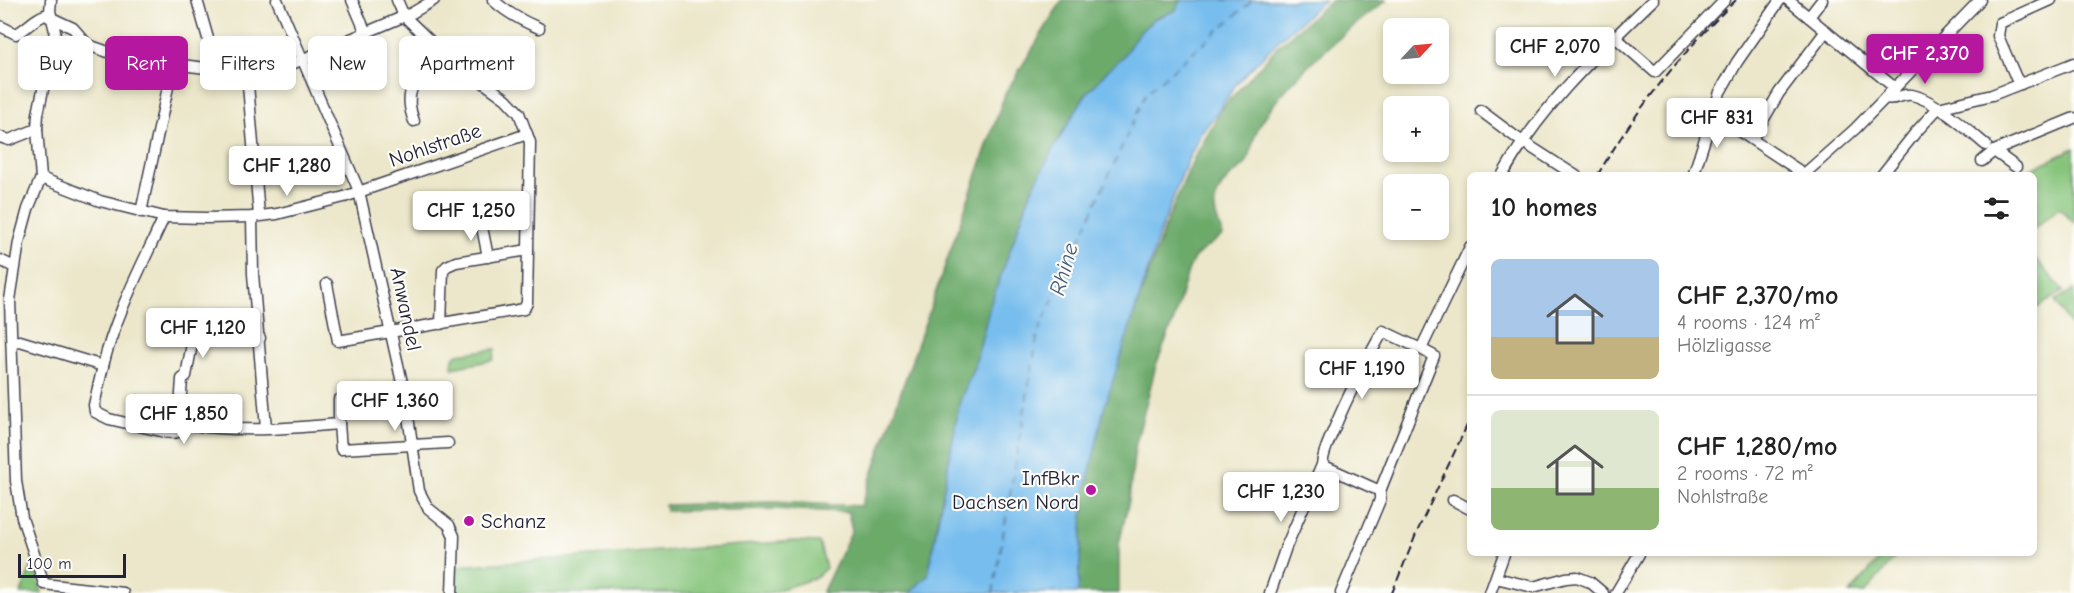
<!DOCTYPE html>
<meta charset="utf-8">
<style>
:root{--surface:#fff;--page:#f2f2f2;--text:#222;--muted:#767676;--line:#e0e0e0;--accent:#b5179e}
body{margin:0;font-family:"Comic Neue",sans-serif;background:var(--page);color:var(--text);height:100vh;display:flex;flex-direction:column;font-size:22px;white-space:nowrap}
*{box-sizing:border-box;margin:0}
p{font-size:20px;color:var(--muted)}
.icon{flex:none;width:33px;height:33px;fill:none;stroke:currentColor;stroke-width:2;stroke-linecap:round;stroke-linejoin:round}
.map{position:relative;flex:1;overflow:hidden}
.side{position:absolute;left:1467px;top:172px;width:570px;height:384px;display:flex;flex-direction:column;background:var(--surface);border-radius:9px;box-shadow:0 3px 9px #0003}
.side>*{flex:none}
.banner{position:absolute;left:18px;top:36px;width:570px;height:54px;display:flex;gap:12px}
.needle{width:39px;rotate:64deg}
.controls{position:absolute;left:1383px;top:18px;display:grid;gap:12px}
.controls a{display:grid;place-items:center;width:66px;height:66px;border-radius:9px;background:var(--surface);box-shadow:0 3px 9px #0003;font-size:30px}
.scale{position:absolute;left:18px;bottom:15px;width:108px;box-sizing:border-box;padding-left:6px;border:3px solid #22223b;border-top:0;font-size:16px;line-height:21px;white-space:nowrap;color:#22223b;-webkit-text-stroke:4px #fdfcf7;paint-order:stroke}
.price{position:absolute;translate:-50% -51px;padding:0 14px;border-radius:6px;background:#fff;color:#222;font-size:20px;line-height:39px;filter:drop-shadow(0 2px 3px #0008)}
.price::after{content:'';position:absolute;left:50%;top:36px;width:18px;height:14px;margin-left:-9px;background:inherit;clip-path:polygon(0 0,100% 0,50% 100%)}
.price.selected{background:var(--accent);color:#fff}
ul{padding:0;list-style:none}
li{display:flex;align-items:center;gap:18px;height:150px;padding:0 24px}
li+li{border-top:2px solid var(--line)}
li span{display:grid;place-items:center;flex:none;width:168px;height:120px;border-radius:9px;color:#555}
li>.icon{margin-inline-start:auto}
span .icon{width:72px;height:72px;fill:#fffc;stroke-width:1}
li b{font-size:26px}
h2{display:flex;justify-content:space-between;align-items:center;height:72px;padding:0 24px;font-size:26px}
.pill{padding:0 21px;border-radius:9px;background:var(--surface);box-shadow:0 3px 9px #0003;font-size:21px;line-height:54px}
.pill.selected{background:var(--accent);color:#fff}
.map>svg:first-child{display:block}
.green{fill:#86c47b;stroke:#54735b;stroke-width:1.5}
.forest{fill:#6caa6b;stroke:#476653;stroke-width:1.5}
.water{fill:#77bdee;stroke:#4c7094;stroke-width:1.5}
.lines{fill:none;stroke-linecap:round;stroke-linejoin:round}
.ferry{stroke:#40587a;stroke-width:1.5;stroke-dasharray:8 6;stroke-linecap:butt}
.minor-casing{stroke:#404050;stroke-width:13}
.minor{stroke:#fff;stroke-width:10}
.rail{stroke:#22223b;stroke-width:2;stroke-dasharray:9 4.5;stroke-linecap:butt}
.poi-dot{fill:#b5179e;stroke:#fdfcf7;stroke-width:2}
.labels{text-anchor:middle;stroke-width:4.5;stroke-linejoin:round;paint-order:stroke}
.street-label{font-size:21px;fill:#22223b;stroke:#fdfcf7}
.poi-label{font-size:21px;fill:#22223b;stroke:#fdfcf7;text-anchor:end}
.water-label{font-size:22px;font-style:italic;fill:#40587a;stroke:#fdfcf7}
</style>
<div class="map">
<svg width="2074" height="593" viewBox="0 0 2074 593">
<rect width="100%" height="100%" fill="#fdfcf7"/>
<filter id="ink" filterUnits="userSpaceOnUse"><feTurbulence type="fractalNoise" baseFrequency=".0167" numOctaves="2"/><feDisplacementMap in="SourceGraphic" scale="12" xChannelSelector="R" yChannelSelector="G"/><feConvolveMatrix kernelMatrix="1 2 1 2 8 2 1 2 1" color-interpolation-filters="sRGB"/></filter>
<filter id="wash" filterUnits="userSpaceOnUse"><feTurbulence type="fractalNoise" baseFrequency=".008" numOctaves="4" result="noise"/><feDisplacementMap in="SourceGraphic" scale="24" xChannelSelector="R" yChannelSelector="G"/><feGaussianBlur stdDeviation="1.35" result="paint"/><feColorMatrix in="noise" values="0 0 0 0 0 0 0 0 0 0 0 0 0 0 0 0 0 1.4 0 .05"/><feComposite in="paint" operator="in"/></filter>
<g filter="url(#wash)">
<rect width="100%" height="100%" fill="#ece7ca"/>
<g class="green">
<polygon points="2074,148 2074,223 2059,208 2034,229 2034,176 2020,175"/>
<polygon points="2034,257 2064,291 2034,310"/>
<polygon points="2074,289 2074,331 2055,301"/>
<polygon points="495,349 493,360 452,368 453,358 458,354"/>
<polygon points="794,541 819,542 826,568 815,578 769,593 455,593 457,566"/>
<polygon points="1884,554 1898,554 1865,593 1850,593"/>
<polygon points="33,562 42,593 21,593"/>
</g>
<g class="forest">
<polygon points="1062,0 1182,0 1175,11 1154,19 1137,35 1123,57 1109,69 1084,97 1053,149 1031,192 990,306 975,365 960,401 928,575 910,593 822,593 852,530 848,512 772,509 666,511 665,505 773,502 861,506 1005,94"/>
<path d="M1332,0H1387C1347,30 1300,69 1270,109C1266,116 1259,125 1256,133C1252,142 1252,153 1246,163C1242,169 1234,172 1229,178C1209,198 1213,212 1223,235L1204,249L1194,258L1188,271L1174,320L1156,365L1135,447L1129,500L1119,544V593H1078L1084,497L1104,409L1123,345L1167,221L1193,160L1222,108L1278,46Z"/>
</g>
<polygon class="water" points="1182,0 1325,0 1278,41 1236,84 1217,113 1201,133 1186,164 1158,238 1104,409 1084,497 1078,593 910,593 928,575 960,401 975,365 990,306 1031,192 1053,149 1084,97 1109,69 1123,57 1137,35 1154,19 1175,11"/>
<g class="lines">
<polyline class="ferry" points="993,593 1038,333 1146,93 1253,0"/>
</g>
</g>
<g filter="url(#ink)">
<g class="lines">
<defs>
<g id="minor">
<polyline points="51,0 50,11 55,31 38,114 37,129 41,178 28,209 19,242 10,300 16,481 22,518 44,584 123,593"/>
<polyline points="197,0 209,42 211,68"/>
<polyline points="277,0 359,191 405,396 419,491 428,508 449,525 454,536 452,593"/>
<polyline points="352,0 366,33"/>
<path d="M493,0C507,13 522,21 539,28"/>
<polyline points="1788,0 1895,88"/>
<polyline points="1809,17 1822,0"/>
<path d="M0,26L16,34C27,29 33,19 45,15L73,28L88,45L108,52L173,64L247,73L266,71L287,66L412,13L434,0"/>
<polyline points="1615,37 1655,72 1725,0"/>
<polyline points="247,73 259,215"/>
<polyline points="2021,84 2016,78 1998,36 2000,23 2051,0"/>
<path d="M1885,98C1895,101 1902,93 1912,95C1935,100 1968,130 1986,145"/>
<polyline points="1481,111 1517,138 1576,176"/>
<polyline points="1712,113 1804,174"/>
<path d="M414,121C400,85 421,77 444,54"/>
<polyline points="0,137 9,140 37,129"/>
<polyline points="1752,139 1779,93 1826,31"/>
<polyline points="1994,151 2016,167"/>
<polyline points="1982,161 1994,151 2074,118"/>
<path d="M1502,176C1540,107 1597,54 1653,0"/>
<polyline points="1693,176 1720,92 1737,62 1780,0"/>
<polyline points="1802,176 1855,129 1980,0"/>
<polyline points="1881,176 1916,132 1938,108 1992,95 2074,63"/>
<polyline points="41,178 100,201 164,217 206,218 252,217 277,214 344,197 527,134"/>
<polyline points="141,212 173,64"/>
<polyline points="252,217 253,274 266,428"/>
<polyline points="481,222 488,257"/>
<polyline points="0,260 14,267"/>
<polyline points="327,284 338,341 524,309 527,303 530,142 519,113 506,99 455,62 430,41 404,16 397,0"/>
<polyline points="441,324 443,270 447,266 456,262 528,250"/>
<path d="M12,342L20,341L103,366L94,405L95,412L109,419L165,432C173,421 183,423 194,425C242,433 291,428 339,424V400L405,396"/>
<path d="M103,366C116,313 142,266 164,217"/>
<polyline points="179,422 182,379 186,376 194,333 260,338"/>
<polyline points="339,424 341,449 448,443"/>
<path d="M165,432C174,434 182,433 186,423"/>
<polyline points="1322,465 1380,491"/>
<polyline points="1453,500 1470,509"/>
<polyline points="1496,578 1533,587 1566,578 1577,577 1590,582 1603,593"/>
<path d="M1270,593L1286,547L1322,465C1323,452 1329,441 1334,429C1348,395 1365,363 1383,331L1421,349"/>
<polyline points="1341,593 1380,500 1380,491 1434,356 1421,349 1470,247"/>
<polyline points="1490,593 1504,554"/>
<polyline points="1616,593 1639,554"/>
</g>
</defs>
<use href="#minor" class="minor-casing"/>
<use href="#minor" class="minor"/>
<g class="rail">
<path d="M1597,176C1635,111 1682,52 1736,0"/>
<polyline points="1392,593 1417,532 1470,419"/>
</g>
</g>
</g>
<g class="poi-dot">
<circle cx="1091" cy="490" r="6"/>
<circle cx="469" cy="521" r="6"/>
</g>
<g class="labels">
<g class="street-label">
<text transform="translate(435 145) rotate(-19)" y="7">Nohlstraße</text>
<text transform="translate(406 309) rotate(78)" y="7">Anwandel</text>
</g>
<g class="poi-label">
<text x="1079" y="485">InfBkr<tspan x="1079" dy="24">Dachsen Nord</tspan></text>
<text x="481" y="528" text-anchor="start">Schanz</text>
</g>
<g class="water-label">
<text transform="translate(1063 269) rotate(-74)" y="8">Rhine</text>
</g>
</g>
</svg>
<div class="controls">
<a><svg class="needle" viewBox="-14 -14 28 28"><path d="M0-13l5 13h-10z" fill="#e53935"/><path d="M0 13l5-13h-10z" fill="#767676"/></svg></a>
<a>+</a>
<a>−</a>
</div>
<div class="scale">100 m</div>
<b class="price" style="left:1555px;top:78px">CHF 2,070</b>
<b class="price selected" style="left:1925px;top:85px">CHF 2,370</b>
<b class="price" style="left:1717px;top:149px">CHF 831</b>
<b class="price" style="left:287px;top:197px">CHF 1,280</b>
<b class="price" style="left:471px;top:242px">CHF 1,250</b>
<b class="price" style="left:203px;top:359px">CHF 1,120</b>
<b class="price" style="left:1362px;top:400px">CHF 1,190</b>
<b class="price" style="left:395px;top:432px">CHF 1,360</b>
<b class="price" style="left:184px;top:445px">CHF 1,850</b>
<b class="price" style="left:1281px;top:523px">CHF 1,230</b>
<div class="banner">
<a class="pill">Buy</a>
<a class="pill selected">Rent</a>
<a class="pill">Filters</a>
<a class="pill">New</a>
<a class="pill">Apartment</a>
</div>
<section class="side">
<h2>10 homes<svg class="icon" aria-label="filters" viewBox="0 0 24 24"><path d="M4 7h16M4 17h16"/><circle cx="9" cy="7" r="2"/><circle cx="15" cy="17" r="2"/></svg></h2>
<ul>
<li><span style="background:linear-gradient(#a9c7e8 65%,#c2b280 0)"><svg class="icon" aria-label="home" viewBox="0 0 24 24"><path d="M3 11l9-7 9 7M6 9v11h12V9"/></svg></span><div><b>CHF 2,370/mo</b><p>4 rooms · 124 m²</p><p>Hölzligasse</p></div></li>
<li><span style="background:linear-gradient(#dfe7d0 65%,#8fb573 0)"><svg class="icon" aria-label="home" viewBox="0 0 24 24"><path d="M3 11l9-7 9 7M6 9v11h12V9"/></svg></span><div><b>CHF 1,280/mo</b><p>2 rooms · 72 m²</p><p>Nohlstraße</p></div></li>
</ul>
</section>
</div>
